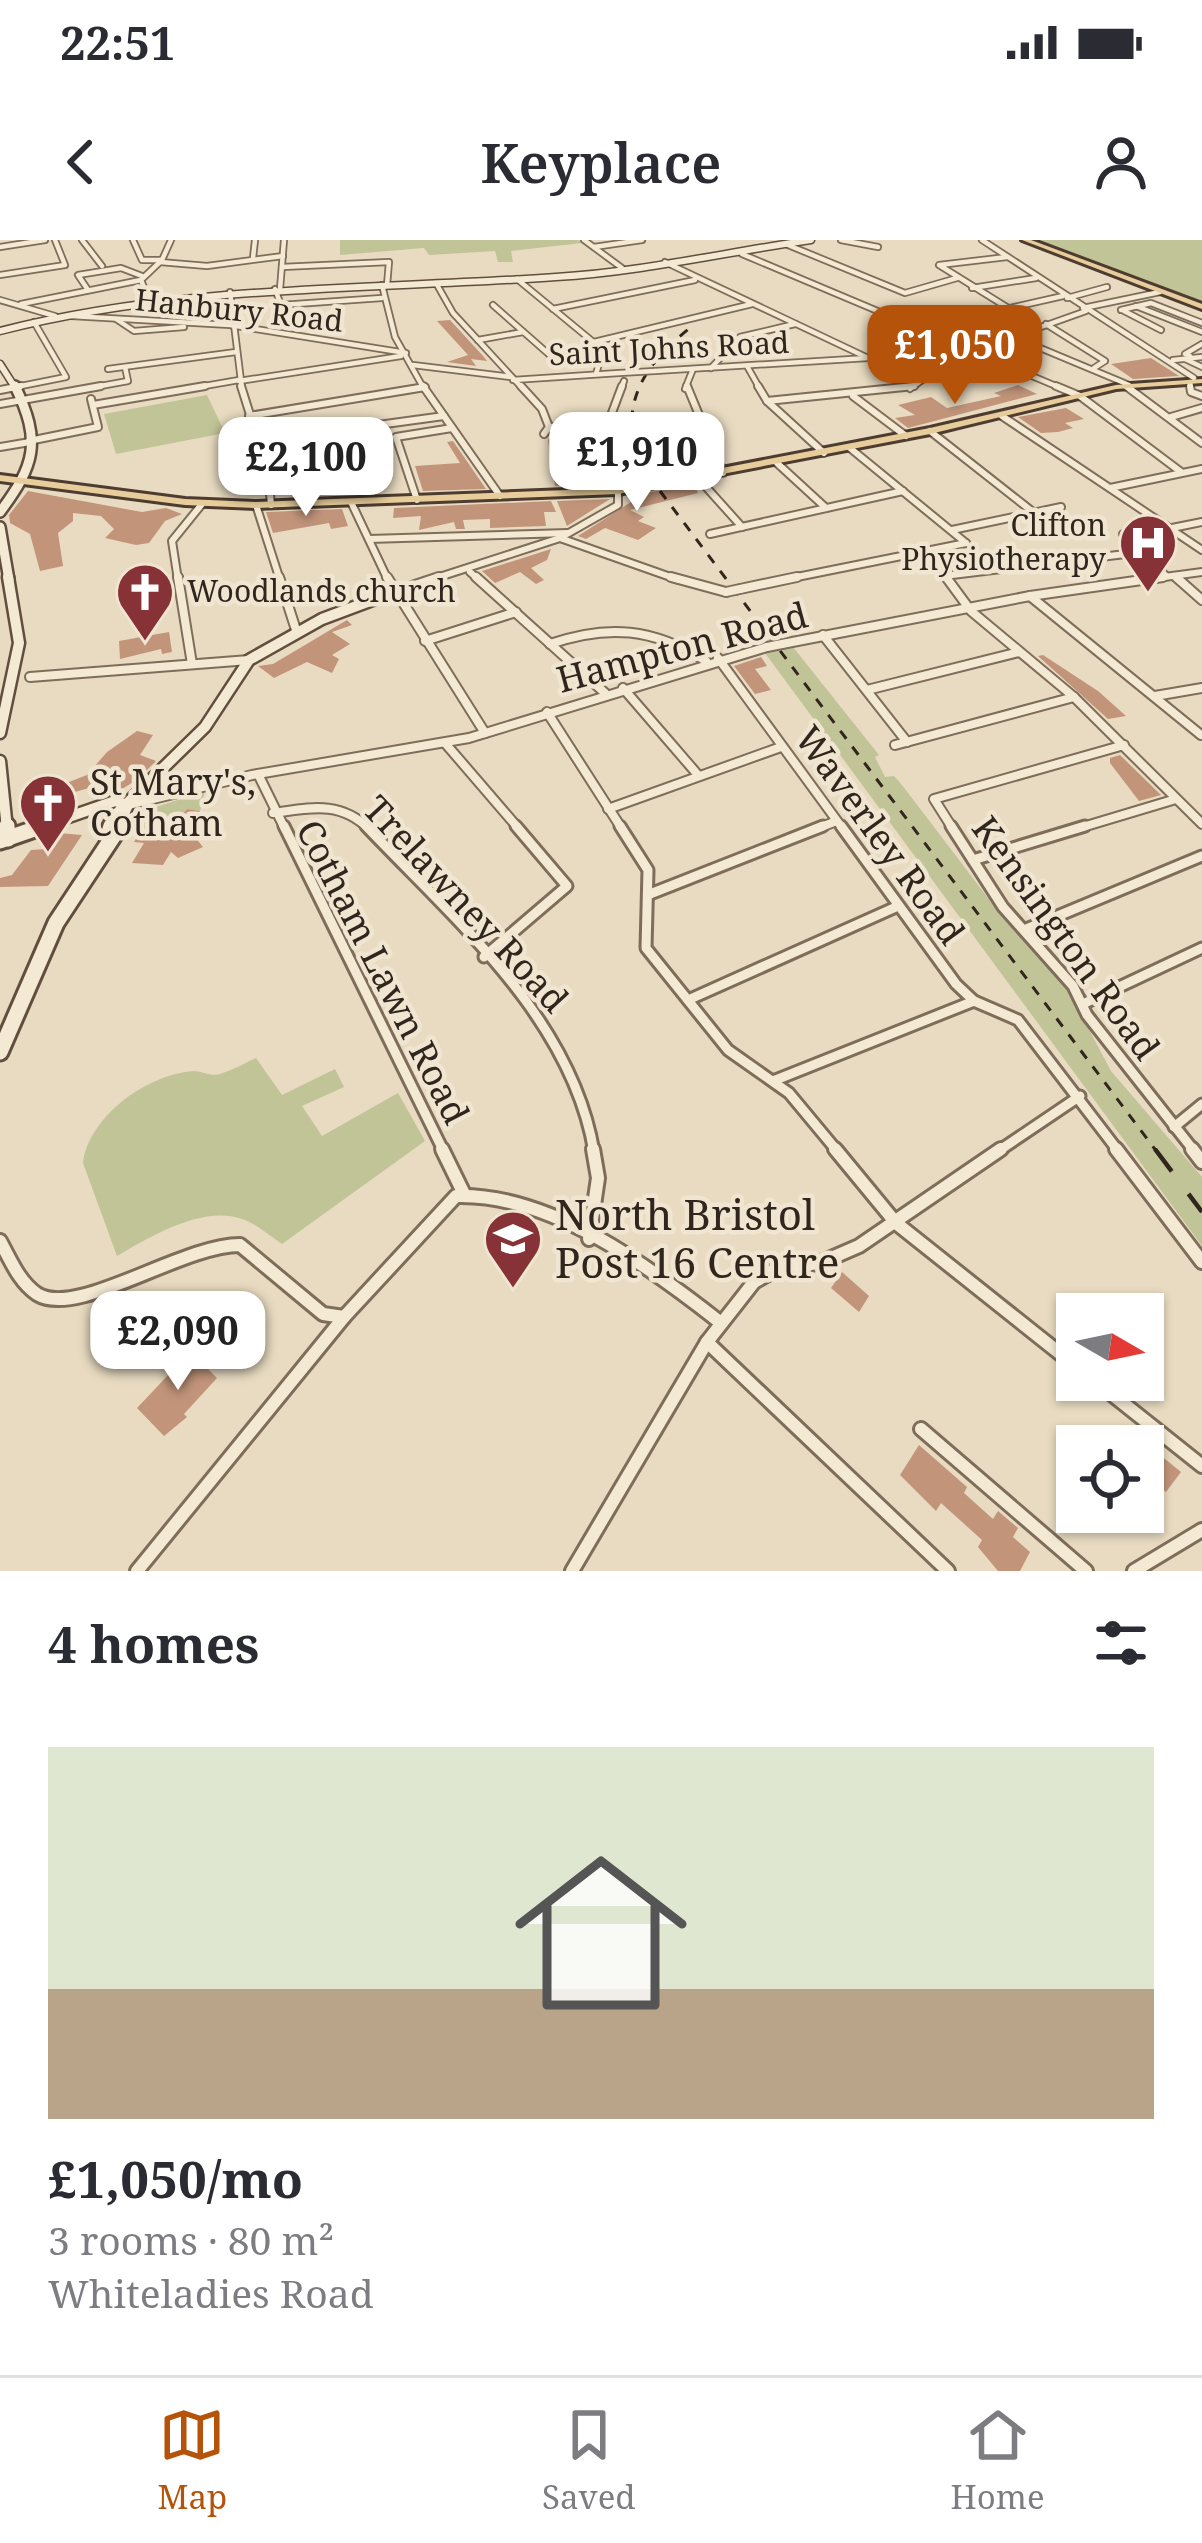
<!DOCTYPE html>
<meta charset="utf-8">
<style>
:root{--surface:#fff;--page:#f2f2f3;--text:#2b2b33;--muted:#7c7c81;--line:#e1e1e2;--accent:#b45309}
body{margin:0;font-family:"Noto Serif",serif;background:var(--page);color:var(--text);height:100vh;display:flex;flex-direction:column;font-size:45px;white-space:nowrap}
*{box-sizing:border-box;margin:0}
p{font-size:39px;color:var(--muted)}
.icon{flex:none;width:66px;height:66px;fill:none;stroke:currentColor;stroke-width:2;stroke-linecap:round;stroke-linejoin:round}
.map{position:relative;height:1331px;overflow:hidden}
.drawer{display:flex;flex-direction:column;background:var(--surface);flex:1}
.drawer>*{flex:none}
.needle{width:78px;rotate:99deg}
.tools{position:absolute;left:1056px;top:1053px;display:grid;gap:24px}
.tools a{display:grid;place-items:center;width:108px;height:108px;border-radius:0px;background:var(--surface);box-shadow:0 3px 9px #0004;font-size:60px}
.price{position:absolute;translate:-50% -102px;padding:0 27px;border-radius:24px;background:#fff;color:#222;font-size:39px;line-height:78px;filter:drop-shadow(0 3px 6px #0008)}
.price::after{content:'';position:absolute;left:50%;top:72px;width:36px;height:27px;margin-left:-18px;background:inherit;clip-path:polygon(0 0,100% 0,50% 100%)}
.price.selected{background:var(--accent);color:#fff}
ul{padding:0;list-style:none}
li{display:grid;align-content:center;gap:24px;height:636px;padding:0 48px}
li span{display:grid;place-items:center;height:372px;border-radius:0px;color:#555}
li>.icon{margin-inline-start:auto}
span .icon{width:216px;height:216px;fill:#fffc;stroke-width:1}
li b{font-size:51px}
h2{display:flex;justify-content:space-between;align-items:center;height:144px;padding:0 48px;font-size:51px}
.status{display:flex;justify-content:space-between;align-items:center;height:84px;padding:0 60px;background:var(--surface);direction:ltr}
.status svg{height:33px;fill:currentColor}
header{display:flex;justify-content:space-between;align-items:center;height:156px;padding:0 48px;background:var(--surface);font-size:54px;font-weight:600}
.dock{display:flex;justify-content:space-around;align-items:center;height:168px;border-top:3px solid var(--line);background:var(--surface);font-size:33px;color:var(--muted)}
.dock a{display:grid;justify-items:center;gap:6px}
.dock .selected{color:var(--accent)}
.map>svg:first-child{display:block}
.green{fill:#c1c497}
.building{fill:#c2957b}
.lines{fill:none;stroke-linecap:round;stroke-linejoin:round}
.street-far4-casing{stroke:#7f6d5b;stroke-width:8}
.street-far3-casing{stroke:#7f6d5b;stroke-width:10}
.street-far2-casing{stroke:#7f6d5b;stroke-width:12}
.street-far1-casing{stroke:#7f6d5b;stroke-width:15}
.street-casing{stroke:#7f6d5b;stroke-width:18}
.secondary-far3-casing{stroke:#614e3e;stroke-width:9}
.secondary-far2-casing{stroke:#614e3e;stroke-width:14}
.secondary-far1-casing{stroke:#614e3e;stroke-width:15}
.secondary-casing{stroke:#614e3e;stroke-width:21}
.primary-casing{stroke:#4d3c2f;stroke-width:6}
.street-far4{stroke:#f4e9d3;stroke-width:4.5}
.street-far3{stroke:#f4e9d3;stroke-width:6}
.street-far2{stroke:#f4e9d3;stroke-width:8}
.street-far1{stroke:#f4e9d3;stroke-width:9}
.street{stroke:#f4e9d3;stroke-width:12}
.secondary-far3{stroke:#f4e9d3;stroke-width:6}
.secondary-far2{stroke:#f4e9d3;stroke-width:9}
.secondary-far1{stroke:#f4e9d3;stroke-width:10}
.secondary{stroke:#f4e9d3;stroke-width:15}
.primary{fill:#e8cd9c;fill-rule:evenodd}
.rail-far1{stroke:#31261d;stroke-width:3;stroke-dasharray:10 10;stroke-linecap:butt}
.rail{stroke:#31261d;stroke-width:4.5;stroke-dasharray:28 28;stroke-linecap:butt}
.street-bridge-far1-casing{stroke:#7f6d5b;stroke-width:8;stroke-linecap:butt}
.street-bridge-casing{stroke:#7f6d5b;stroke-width:12;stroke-linecap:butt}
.street-bridge-far1{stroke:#f4e9d3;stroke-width:4.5}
.street-bridge{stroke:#f4e9d3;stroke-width:8}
.labels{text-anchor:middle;stroke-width:9;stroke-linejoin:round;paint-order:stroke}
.far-street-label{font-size:30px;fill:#31261d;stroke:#f0e5d0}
.far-poi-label{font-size:30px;fill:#31261d;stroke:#f0e5d0;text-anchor:end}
.street-label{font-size:36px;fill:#31261d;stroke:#f0e5d0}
.poi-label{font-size:36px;fill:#31261d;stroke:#f0e5d0;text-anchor:start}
.near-poi-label{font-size:42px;fill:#31261d;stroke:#f0e5d0;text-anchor:start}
</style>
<div class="status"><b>22:51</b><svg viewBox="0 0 49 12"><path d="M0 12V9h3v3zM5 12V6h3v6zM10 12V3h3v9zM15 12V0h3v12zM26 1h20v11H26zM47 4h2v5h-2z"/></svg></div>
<header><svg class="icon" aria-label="back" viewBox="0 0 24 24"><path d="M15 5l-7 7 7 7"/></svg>Keyplace<svg class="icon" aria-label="person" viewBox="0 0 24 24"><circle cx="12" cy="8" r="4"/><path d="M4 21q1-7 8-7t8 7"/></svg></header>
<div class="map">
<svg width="1202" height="1331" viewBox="0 0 1202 1331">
<rect width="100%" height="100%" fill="#e8dbc1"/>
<g class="green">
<polygon points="340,0 578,0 582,3 511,11 513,22 498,22 495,11 429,15 424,8 340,15"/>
<polygon points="1029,0 1202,0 1202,65"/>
<polygon points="207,155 225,193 116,214 104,174"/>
<polygon points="793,407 879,515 875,517 885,537 894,536 902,545 1001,675 1067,748 1111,831 1202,937 1202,1006 765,413"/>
<polygon points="205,551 200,571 187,569 173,586 124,590 153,568"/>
<path d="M256,818L282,855L335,829L344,847L302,866L322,896L398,853L425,901L282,1004C270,996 255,983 242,979C202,965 150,997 117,1016L83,923C88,879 144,835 193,831C203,831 210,837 220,834C233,830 245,823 256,818Z"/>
</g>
<g class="building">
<polygon points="450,80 484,117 487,121 471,119 476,126 447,122 468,115 437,81"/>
<polygon points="1151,118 1179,136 1133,139 1111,124"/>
<polygon points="1018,145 1037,154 908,188 895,178 915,175 898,165 931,157 947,168 1001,156 994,153"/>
<polygon points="1066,168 1084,179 1065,183 1073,188 1058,192 1041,193 1018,177"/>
<polygon points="614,189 621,222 649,220 650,227 674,228 673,233 638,240 635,229 619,242 555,246 548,200 553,194"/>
<polygon points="453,201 486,249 423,251 415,226 460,223 447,202"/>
<polygon points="694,245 698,253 630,270 644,277 638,281 656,288 638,300 605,288 586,299 578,296 645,253"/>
<polygon points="28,251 142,272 166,268 182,274 165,281 149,303 136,305 105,298 114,289 101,276 73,273 73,281 58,293 63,326 40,331 30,294 10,283 9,275"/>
<polygon points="610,259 567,286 557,261"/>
<polygon points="551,261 556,272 544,272 546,286 490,288 490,279 463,280 465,289 456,289 454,282 419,290 421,276 393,278 394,268"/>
<polygon points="342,269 348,286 331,289 329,283 273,293 266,272"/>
<polygon points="551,309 547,320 531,328 544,340 536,344 520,332 495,343 482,331"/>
<polygon points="347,380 352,385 332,392 350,404 332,415 339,419 332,433 307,422 274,438 258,426 273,424"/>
<polygon points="169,392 172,412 162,414 161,409 120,419 119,401"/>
<polygon points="1043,415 1098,451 1126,476 1108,479 1038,416"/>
<polygon points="761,417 767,426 755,429 771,450 755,454 734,426"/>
<polygon points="137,491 153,495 140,515 156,521 138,539 119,551 108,543 60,556 56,547 87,535 107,512"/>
<polygon points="1120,515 1161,555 1139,561 1110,523 1110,518"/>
<polygon points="187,569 200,571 191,592 203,607 178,618 171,612 163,625 132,623 144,603 134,602 141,591 173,586"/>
<polygon points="58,593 82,595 48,646 0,647 0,638 12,635 31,610 47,609"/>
<polygon points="842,1032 869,1056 859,1072 831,1048"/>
<polygon points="203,1104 213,1114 203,1124 217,1138 184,1174 187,1177 164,1196 137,1168 171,1132 179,1141 184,1123"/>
<polygon points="1143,1201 1181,1232 1166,1252 1143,1234"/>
<polygon points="919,1205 967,1247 964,1253 993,1279 998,1271 1018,1288 1013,1297 1030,1312 1020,1331 998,1331 978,1307 982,1300 941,1263 936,1271 900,1235"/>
</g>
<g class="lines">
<defs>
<g id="street-far4">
<polyline points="82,0 102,26"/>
<polyline points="133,0 142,20 162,20"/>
<polyline points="584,0 622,28"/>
<polyline points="841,0 878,7"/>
<polyline points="982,0 1194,138"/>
<polyline points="788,5 905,53 957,38"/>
<polyline points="0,7 45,0"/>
<polyline points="594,7 642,0"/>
<polyline points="742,14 1063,149"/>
<polyline points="253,18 255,0"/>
<polyline points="160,22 207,26 283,16"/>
<polyline points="665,22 866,117"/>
<polyline points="282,27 389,22 387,45"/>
<polyline points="0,35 65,25 55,0"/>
<polyline points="517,39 603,110 596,134"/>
<polyline points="436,43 453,73 523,149"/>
<polyline points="382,45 395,97 424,149"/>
<polyline points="972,48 1036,38"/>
<polyline points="275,49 281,65 382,58"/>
<polyline points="280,49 284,0"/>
<polyline points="88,50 78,35 121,28 142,36"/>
<polyline points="230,52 242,149"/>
<polyline points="1067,58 1107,47"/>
<polyline points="0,60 55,76"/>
<polyline points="150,62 141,40 162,20 171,0"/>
<polyline points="21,64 141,40"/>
<polyline points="493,65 552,117"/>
<polyline points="1136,66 1202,92"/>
<polyline points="1010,68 1063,56"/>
<polyline points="1083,68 1160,52"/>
<polyline points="553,69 695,40"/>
<polyline points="949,70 1129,145"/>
<polyline points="1121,70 1151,63 1202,83"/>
<polyline points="1124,71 1161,90"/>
<polyline points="71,76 230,85 406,113"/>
<polyline points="999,76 1013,71 939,25 1007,17"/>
<polyline points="116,79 134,91 184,87"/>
<polyline points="1046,84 1105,121 1094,128"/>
<polyline points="1016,96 1086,71"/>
<polyline points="478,100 523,92"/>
<polyline points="594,102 752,64"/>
<polyline points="1190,116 1185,114 1202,104"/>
<polyline points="1185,119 1202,127"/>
<polyline points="1173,120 1202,117"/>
<polyline points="413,125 511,137"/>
<polyline points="747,126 760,149"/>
<polyline points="711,128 740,97 795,84"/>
<polyline points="108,129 236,112"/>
<polyline points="655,131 966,112"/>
<polyline points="513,140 619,133"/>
<polyline points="239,141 401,116"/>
<polyline points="1190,142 1191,149"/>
<polyline points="1126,146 1130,149"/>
<polyline points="6,149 66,137 34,82"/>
<polyline points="84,149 128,141 125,127"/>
<polyline points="187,149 239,140"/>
<polyline points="414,149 425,147"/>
<polyline points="621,149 624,141"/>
<polyline points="685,149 693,129"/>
<polyline points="910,149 925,138 911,116"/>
</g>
<g id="street-far3">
<polyline points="241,146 268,232 271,265"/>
<polyline points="423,146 500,256"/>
<polyline points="521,146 542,169 549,187 544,194"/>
<polyline points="687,146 723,233"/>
<polyline points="758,146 767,161 824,213"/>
<polyline points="1056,146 1080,156 1181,232"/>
<polyline points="1126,146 1202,203"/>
<polyline points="1190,146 1191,152 1202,156"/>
<polyline points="0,150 21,146"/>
<polyline points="853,156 906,196"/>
<polyline points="767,161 914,146"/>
<polyline points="0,164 101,146"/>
<polyline points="93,165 205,146"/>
<polyline points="249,176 425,147"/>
<polyline points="1002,176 1202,310"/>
<polyline points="1171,177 1202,168"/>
<polyline points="549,187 607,186 622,146"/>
<polyline points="356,188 444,176"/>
<polyline points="930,191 1033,272"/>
<polyline points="29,201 98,187 91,159"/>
<polyline points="0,207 30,202"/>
<polyline points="850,208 966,303"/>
<polyline points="777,223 826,268"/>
<polyline points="698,238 742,287"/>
<polyline points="1110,248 1202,229"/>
<polyline points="417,260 396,197 452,188"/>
<polyline points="351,262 388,340"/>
<polyline points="256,265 280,340"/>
<polyline points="1172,288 1202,282"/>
<polyline points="952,290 1061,267"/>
<polyline points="710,294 903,251"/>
<polyline points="1123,294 1166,336"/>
<polyline points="560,298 679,340"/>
<polyline points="369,299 568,293"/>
<polyline points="926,311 948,340"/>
<polyline points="470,332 479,340"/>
<polyline points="944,336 1142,312"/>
<polyline points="1174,336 1179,340"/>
<polyline points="178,340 172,301 202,264"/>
<polyline points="430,340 560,298 618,265 618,251"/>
<polyline points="782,340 966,303"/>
<polyline points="1142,340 1202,332"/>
</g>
<g id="street-far2">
<polyline points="178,337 192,424"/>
<polyline points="279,337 297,393"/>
<polyline points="387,337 485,493"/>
<polyline points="476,337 605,453"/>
<polyline points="671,337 726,352"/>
<polyline points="946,337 971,371 1074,457 1202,584"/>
<polyline points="1176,337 1202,360"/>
<polyline points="740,349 797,337"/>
<polyline points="394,352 439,337"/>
<polyline points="1030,356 1201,495"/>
<polyline points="823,395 907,502"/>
<polyline points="425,401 516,372"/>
<path d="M550,404C608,384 653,388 706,421"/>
<polyline points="782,404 1030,356 1163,337"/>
<polyline points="718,418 843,589"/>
<polyline points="30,437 249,420"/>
<polyline points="623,448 698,535"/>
<polyline points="867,450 1019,412"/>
<polyline points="1155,456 1202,448"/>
<polyline points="547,472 622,589"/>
<polyline points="445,503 519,589"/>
<polyline points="895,505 1074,457"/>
<polyline points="258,534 285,589"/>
<polyline points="132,563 167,552"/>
<polyline points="128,565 252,535 469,498 767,407"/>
<polyline points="608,569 781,507"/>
<path d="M273,573C310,568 340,560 369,589"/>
<polyline points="816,589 834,582"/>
<polyline points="953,589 934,559 1124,505"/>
<polyline points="1076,589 1176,559"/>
</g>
<g id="street-far1">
<polyline points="284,586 444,912"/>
<path d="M366,586C455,680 572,778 594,912"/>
<polyline points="620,586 648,630 646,708 728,810 789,853 838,912"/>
<polyline points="841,586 956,744 974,761 1018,780 1119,912"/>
<polyline points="951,586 1003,667 1073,746 1087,775 1195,912"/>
<polyline points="973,620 1085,586"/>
<polyline points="650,654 823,586"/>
<polyline points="1024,690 1202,616"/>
<polyline points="484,717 567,646 516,586"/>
<polyline points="688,760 896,667"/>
<polyline points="1085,763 1202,708"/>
<polyline points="773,841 974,761"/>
<polyline points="1174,887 1202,864"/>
<polyline points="997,912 1080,856"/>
</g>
<g id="street">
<polyline points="442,909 464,954"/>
<polyline points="835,909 896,983 1077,1127"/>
<polyline points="1116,909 1202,1022"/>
<polyline points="1192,909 1202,922"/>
<polyline points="589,999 598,938 593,909"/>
<path d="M0,1001C10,1019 19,1042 37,1054C77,1079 181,1005 240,1005L323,1074L344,1077"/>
<polyline points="707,1102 948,1331"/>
<polyline points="1094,1140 1202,1226"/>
<polyline points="921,1189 1086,1331"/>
<path d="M137,1331L344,1077L456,956C550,953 650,1027 721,1083"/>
<polyline points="572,1331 707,1102 754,1042 773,1031 822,1022 859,1006 1001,909"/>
<polyline points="1134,1331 1202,1290"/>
</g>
<g id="secondary-far3">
<path d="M0,91C183,44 370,50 556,37C641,32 727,12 811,0"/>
<polyline points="0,124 16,149"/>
</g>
<g id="secondary-far2">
<path d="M0,272C35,225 42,202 15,146"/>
<polyline points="0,287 9,340"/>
</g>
<g id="secondary-far1">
<polyline points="0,493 19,403 8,337"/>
<polyline points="0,521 7,589"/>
<polyline points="34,589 115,561 128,565"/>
<polyline points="110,589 113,577 205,487 249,420 322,379 394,352"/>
<polyline points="117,589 128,565"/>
</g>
<g id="secondary">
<polyline points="7,586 8,599"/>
<polyline points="108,596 111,586"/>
<polyline points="0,601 43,586"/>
<polyline points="0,812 56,683 120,586"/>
</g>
<g id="primary">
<polygon points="1022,0 1031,0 1202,64 1202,69"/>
<polygon points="1202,139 1202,143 1116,149 930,194 618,254 256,268 185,265 0,241 0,235 185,259 256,262 618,248 930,188 1116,145"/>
</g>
</defs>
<use href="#street-far4" class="street-far4-casing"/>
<use href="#street-far3" class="street-far3-casing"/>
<use href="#street-far2" class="street-far2-casing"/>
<use href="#street-far1" class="street-far1-casing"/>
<use href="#street" class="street-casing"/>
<use href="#secondary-far3" class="secondary-far3-casing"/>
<use href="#secondary-far2" class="secondary-far2-casing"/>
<use href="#secondary-far1" class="secondary-far1-casing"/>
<use href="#secondary" class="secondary-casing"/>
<use href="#primary" class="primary-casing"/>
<use href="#street-far4" class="street-far4"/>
<use href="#street-far3" class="street-far3"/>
<use href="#street-far2" class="street-far2"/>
<use href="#street-far1" class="street-far1"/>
<use href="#street" class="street"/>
<use href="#secondary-far3" class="secondary-far3"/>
<use href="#secondary-far2" class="secondary-far2"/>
<use href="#secondary-far1" class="secondary-far1"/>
<use href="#secondary" class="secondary"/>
<use href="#primary" class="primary"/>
<g class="rail-far1">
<path d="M637,220C620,160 645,124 691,87"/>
<polyline points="660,251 1157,912"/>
</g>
<polyline class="rail" points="1155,909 1202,972"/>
<defs>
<polyline id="street-bridge-far1" points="619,133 655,131"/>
<g id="street-bridge">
<polyline points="726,352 740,349"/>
<polyline points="767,407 782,404"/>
</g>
</defs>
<use href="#street-bridge-far1" class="street-bridge-far1-casing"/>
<use href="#street-bridge" class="street-bridge-casing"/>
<use href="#street-bridge-far1" class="street-bridge-far1"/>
<use href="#street-bridge" class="street-bridge"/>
</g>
<defs>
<symbol id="hospital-pin" viewBox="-11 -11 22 30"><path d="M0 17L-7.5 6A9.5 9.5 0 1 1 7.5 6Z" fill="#873236" stroke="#f0e5d0"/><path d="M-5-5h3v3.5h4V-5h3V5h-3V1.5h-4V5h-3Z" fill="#fff"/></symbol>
<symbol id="church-pin" viewBox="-11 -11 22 30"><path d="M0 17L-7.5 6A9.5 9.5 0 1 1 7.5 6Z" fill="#873236" stroke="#f0e5d0"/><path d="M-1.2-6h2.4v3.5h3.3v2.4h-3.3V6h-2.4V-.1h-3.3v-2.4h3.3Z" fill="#fff"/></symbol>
<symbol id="university-pin" viewBox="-11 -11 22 30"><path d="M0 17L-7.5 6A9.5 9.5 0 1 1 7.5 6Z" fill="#873236" stroke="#f0e5d0"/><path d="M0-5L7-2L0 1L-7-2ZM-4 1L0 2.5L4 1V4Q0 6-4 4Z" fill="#fff"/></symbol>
</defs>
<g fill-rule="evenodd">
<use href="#hospital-pin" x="1115" y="270" width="66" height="90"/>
<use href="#church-pin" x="112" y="319" width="66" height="90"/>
<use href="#church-pin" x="15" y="530" width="66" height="90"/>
<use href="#university-pin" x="480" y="966" width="66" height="90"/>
</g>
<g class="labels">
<g class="far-street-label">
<text transform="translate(239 71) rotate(6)" y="10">Hanbury Road</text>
<text transform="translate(669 109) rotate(-3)" y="10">Saint Johns Road</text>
</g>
<g class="far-poi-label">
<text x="1106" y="296">Clifton<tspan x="1106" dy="34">Physiotherapy</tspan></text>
<text x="187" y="362" text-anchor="start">Woodlands church</text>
</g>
<g class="street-label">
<text transform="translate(682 407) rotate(-15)" y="13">Hampton Road</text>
<text transform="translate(880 595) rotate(54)" y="13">Waverley Road</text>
<text transform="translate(466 664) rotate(47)" y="13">Trelawney Road</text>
<text transform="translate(1066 698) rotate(54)" y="13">Kensington Road</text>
<text transform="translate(383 732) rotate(63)" y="13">Cotham Lawn Road</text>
</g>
<g class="poi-label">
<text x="90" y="555">St Mary's,<tspan x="90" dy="41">Cotham</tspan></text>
</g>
<g class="near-poi-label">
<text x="555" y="990">North Bristol<tspan x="555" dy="48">Post 16 Centre</tspan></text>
</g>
</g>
</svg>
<div class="tools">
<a><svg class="needle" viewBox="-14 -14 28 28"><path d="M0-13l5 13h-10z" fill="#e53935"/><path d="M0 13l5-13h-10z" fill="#7c7c81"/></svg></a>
<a><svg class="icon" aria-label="locate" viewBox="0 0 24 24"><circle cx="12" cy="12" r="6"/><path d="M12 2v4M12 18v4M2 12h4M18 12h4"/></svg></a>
</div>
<b class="price selected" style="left:955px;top:167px">£1,050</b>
<b class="price" style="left:637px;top:274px">£1,910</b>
<b class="price" style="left:306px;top:279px">£2,100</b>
<b class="price" style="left:178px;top:1153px">£2,090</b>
</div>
<section class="drawer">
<h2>4 homes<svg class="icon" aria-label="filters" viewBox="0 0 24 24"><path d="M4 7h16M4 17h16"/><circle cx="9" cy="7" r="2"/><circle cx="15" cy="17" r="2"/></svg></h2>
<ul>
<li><span style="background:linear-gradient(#dfe7d0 65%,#b9a48a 0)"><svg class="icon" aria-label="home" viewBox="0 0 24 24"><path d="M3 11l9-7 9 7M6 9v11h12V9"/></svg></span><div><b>£1,050/mo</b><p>3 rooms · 80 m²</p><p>Whiteladies Road</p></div></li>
</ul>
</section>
<nav class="dock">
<a class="selected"><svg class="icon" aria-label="map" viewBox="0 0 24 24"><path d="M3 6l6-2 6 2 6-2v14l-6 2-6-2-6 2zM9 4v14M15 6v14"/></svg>Map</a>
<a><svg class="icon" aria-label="saved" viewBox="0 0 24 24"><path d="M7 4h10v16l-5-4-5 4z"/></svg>Saved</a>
<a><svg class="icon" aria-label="home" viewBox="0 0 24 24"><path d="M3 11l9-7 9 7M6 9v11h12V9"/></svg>Home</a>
</nav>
